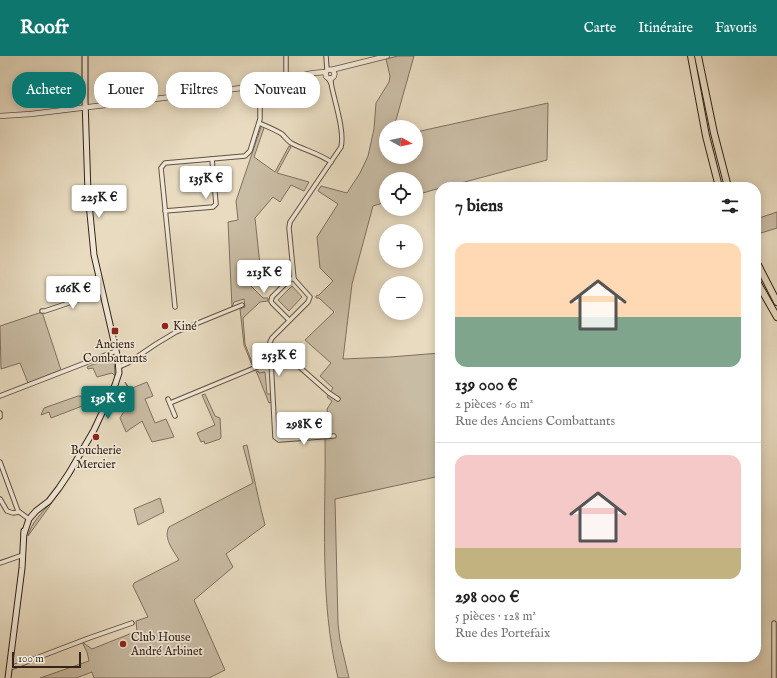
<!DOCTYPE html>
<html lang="fr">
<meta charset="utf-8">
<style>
:root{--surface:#fff;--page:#f2f2f2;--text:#202124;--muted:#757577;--line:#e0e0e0;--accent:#0f766e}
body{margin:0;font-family:"IM FELL English",serif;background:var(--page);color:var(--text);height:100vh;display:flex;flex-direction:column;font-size:15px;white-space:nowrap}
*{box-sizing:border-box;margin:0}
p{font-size:13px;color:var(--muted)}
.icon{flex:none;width:22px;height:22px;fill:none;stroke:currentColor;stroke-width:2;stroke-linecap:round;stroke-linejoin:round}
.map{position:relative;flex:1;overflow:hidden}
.panel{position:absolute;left:435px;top:126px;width:326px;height:480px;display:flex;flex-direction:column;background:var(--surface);border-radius:16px;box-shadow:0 2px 10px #0003}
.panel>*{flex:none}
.hud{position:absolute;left:12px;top:16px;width:363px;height:36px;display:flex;gap:8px}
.needle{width:26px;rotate:98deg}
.controls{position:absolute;left:379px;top:64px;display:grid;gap:8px}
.controls a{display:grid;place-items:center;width:44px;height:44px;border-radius:50%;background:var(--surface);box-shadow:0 2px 10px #0003;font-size:20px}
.scale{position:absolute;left:12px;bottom:10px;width:69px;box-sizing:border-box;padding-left:4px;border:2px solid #34231b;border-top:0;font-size:11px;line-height:14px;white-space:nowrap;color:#34231b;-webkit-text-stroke:3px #f0e8d6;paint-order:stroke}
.price{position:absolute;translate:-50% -34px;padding:0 9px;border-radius:4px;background:#fff;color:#222;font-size:13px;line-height:26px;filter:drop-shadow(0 1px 2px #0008)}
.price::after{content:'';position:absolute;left:50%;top:24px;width:12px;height:9px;margin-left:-6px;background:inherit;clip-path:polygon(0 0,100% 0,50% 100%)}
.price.current{background:var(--accent);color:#fff}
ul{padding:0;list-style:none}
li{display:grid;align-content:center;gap:8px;height:212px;padding:0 20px}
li+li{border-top:1px solid var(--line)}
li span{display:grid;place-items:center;height:124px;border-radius:12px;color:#555}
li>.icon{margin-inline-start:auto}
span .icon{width:72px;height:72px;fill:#fffc;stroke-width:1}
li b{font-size:17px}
h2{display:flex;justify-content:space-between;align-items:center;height:48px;padding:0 20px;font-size:17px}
.pill{padding:0 14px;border-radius:16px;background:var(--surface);box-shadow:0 2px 10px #0003;font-size:14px;line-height:36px}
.pill.current{background:var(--accent);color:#fff}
header{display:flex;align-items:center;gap:24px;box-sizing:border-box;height:56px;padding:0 20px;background:var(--accent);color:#fff}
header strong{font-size:19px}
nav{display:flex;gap:22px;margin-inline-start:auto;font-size:14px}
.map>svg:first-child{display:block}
.green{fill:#c9bca4;stroke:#7e7060}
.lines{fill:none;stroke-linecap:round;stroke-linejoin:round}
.minor-casing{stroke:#615144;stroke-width:5.5}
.tertiary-casing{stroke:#615144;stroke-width:6}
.secondary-casing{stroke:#34231b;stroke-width:7}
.trunk-casing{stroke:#34231b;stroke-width:8}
.minor{stroke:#f0e8d6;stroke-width:3.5}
.tertiary{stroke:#f0e8d6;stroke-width:4.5}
.secondary{stroke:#f0e8d6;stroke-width:5}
.trunk{stroke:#e8dbc0;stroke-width:6}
.poi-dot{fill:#8f2418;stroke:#f0e8d6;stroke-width:1.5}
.labels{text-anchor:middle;stroke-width:3.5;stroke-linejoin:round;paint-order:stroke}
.poi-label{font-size:12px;fill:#34231b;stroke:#f0e8d6;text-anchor:start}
</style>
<header>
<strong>Roofr</strong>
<nav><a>Carte</a><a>Itinéraire</a><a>Favoris</a></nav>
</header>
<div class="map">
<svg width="777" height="622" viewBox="0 0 777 622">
<rect width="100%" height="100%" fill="#e8dbc0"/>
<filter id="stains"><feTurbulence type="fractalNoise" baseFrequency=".005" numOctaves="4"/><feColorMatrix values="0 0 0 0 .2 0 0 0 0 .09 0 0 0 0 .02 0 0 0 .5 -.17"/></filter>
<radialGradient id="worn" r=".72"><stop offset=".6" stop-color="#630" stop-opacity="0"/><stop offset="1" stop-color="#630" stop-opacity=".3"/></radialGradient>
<g class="green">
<path d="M398,0H414L394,71H386V101H416V76L548,47L547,104L446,131H440V132L416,139V123H386V146L373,150L352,228L343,303L390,301L440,297V420L335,443L338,568L340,584L349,622H338C319,544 326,460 325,380H330L327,353L332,345L327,341L333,332L320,320L331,307L305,284L334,256L319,242H316V240L319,239L333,225L320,212L317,181L338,148L318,135L321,130L347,137L360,117L368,100L374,73L376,47L389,26L390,20L386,3Z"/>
<polygon points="262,68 265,69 254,101 275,116 289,90 291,91 277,117 309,126 304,135 291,129 280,146 273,141 255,162 261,218 251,230 263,242 268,242 268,245 260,246 243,262 245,288 253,309 252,309 244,289 240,253 245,251 244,243 234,246 232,251 228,166 238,164 236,145"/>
<polygon points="777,156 777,172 761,177 756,177 756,163"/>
<polygon points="292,230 302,241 289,255 278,244"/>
<polygon points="42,256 61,314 28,327 20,307 1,313 0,270"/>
<polygon points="112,301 114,302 115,320 112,317 97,321 93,312 88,313 87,311"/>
<polygon points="258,315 259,317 265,316 267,338 271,338 272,346 269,347 257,317 256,316"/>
<polygon points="125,326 130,333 147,326 153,340 145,343 155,367 166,363 174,381 152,386 142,365 126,376 120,362 132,342"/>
<polygon points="205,338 215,360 220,362 221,381 220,383 205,388 204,385 201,386 197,377 215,369 202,339"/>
<polygon points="78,340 81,340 85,349 51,362 49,356 41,359 44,352"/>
<path d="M247,389C253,416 258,443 265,469L226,498L233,511L194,544L225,614L209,622H94L92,616L76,622H40L89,605L87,596L82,586L92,593L137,575L136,565L148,561L133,530L134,527L179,504C173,494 163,482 169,471L253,427L243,390Z"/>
<polygon points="160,442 164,456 138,469 134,453"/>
<path d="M52,446L49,451L28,480C31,467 43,455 52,446Z"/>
</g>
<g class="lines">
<defs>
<g id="minor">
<polyline points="326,0 327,14"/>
<polyline points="328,22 331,27 331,22"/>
<polyline points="286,24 286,0"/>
<path d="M331,27C334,44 345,75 341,91L290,166L289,172L294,223L310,241L308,246L272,282L270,286L275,381L279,384L334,380"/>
<path d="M259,67C266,70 276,74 282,78C285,81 287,84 291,87C304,94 318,97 331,106"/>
<polyline points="165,155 213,151 216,148 212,103"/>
<polyline points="175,251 161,112 165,107 245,100 250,95 260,63 260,29"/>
<polyline points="42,255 45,255 101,236"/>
<polyline points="289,264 272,247 271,245 272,241 290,223 294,223"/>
<polyline points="119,311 128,307 156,288 176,276 242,249"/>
<polyline points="0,340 116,295"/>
<polyline points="168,343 175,360"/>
<polyline points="170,347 264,308 282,305 295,307 329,337 338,343"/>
<polyline points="0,357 0,361"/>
<polyline points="0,406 18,455 29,463"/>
<polyline points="0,443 7,455 13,457 19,456"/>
<polyline points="0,507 23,499"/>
<polyline points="10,611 13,611 89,582 132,567"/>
<polyline points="774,622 774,567"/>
</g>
<g id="tertiary">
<circle cx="330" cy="18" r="4.5"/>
<polyline points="331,14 387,0"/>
<polyline points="0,60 31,58 204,37 256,30 313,17 326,16"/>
</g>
<g id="secondary">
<polyline points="24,478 29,463 36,455 49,445 59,432 69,417 94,374 115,329 119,317 118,303 94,199 88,137 85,44 85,0"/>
<polyline points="8,622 22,512 24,475"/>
</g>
<g id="trunk">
<polyline points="691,0 706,80 719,131"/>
<polyline points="698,0 714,77 728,131"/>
<polyline points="756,205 777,246"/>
<polyline points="756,224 777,261"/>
</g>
</defs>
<use href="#minor" class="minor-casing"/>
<use href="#tertiary" class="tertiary-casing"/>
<use href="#secondary" class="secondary-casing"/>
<use href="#trunk" class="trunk-casing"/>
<use href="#minor" class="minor"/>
<use href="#tertiary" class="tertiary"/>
<use href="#secondary" class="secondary"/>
<use href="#trunk" class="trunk"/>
</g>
<g class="poi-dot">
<circle cx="165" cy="270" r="4"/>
<rect x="111" y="271" width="8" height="8" rx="2"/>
<circle cx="96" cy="381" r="4"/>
<circle cx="123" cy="588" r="4"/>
</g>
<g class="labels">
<g class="poi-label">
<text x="173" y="274">Kiné</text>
<text x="115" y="292" text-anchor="middle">Anciens<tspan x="115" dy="14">Combattants</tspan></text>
<text x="96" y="398" text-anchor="middle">Boucherie<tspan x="96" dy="14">Mercier</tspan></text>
<text x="131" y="585">Club House<tspan x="131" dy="14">André Arbinet</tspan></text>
</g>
</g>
<rect width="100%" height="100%" filter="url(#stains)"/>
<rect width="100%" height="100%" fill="url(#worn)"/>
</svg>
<div class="controls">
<a><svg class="needle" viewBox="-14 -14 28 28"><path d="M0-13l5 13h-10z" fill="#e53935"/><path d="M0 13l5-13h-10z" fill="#757577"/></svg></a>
<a><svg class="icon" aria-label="locate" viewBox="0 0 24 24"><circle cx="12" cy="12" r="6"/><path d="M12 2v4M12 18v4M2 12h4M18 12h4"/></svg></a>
<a>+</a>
<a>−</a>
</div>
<div class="scale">100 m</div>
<b class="price" style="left:206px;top:144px">135K €</b>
<b class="price" style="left:99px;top:163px">225K €</b>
<b class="price" style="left:264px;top:238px">213K €</b>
<b class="price" style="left:73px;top:254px">166K €</b>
<b class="price" style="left:279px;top:321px">253K €</b>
<b class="price current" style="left:108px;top:364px">139K €</b>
<b class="price" style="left:304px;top:390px">298K €</b>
<div class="hud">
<a class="pill current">Acheter</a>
<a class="pill">Louer</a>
<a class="pill">Filtres</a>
<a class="pill">Nouveau</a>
</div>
<section class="panel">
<h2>7 biens<svg class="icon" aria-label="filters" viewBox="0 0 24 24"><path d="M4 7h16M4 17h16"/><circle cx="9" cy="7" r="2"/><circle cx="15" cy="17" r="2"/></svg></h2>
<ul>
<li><span style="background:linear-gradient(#ffd9b3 60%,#7fa58c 0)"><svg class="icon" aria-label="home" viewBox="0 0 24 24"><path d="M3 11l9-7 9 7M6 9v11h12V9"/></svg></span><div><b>139 000 €</b><p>2 pièces · 60 m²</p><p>Rue des Anciens Combattants</p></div></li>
<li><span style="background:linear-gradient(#f6c9c9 75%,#c2b280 0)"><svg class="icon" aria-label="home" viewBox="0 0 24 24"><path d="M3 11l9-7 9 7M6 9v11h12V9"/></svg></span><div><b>298 000 €</b><p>5 pièces · 128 m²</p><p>Rue des Portefaix</p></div></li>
</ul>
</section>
</div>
